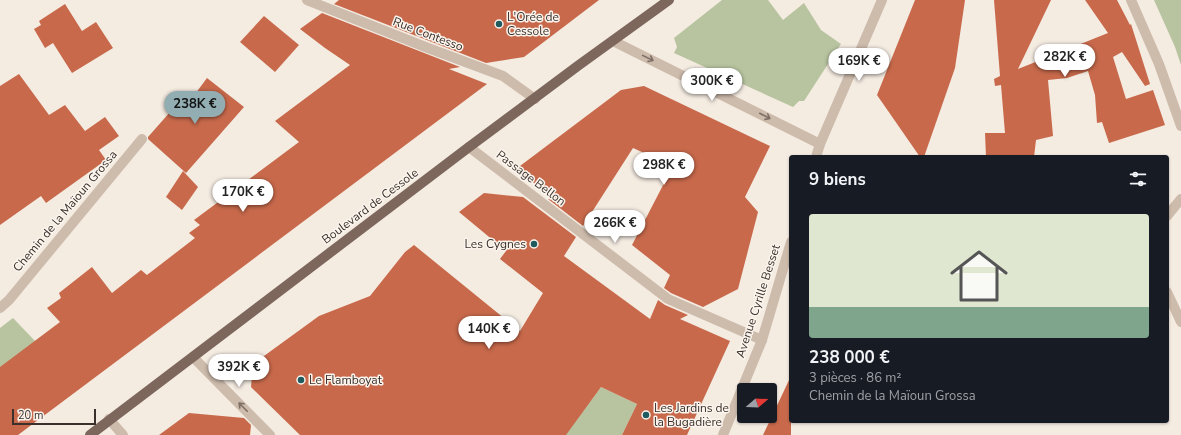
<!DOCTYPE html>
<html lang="fr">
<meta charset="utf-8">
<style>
:root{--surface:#171b24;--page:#20242c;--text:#f1f3f6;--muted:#9ea1a6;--accent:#92aeb2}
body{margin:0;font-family:"Nunito Sans",sans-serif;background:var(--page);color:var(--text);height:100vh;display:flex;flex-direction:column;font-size:15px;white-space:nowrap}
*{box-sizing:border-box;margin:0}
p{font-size:13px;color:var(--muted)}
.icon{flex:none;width:22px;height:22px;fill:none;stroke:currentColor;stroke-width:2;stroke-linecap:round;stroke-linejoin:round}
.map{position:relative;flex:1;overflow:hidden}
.drawer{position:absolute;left:789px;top:155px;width:380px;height:268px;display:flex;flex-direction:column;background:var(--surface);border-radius:4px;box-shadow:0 1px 3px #0004}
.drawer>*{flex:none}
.needle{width:26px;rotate:71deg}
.tools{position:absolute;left:737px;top:383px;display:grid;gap:8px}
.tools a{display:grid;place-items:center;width:40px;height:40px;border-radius:4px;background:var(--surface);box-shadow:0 1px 3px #0004;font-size:20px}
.scale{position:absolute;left:12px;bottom:10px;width:84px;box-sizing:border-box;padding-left:4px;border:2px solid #3b302b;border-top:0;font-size:11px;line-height:14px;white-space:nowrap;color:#3b302b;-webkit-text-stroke:3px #fbf5ee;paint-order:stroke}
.price{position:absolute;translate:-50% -34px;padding:0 9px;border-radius:14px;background:#fff;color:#222;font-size:13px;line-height:26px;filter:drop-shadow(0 1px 2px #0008)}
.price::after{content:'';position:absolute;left:50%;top:24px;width:12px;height:9px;margin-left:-6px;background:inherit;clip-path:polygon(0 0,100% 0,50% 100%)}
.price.current{background:var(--accent);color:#111}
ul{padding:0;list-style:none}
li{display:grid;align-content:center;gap:8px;height:212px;padding:0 20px}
li span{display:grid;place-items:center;height:124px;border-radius:4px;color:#555}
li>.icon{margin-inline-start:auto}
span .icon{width:72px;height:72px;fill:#fffc;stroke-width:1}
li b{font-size:17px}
h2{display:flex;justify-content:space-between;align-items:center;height:48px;padding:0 20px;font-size:17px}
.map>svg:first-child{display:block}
.green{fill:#b8c4a0}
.building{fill:#c8694b}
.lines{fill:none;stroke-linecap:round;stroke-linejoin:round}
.minor{stroke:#cdbbac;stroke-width:10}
.major{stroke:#7d675c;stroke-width:10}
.oneway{stroke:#7d6f65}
.poi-dot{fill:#1f5a5e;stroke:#fbf5ee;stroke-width:1.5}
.labels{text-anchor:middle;stroke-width:3;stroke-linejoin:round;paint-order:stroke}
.poi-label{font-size:12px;fill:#3b302b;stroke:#fbf5ee;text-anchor:start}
.street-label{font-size:12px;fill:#3b302b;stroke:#fbf5ee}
</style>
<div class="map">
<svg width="1181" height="435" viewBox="0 0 1181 435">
<rect width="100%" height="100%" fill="#f4ebe1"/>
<g class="green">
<polygon points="722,0 768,0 783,20 804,3 821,30 841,44 804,101 799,101 793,107 674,53 677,47 674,38"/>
<polygon points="1154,0 1181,0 1181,65 1175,47"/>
<polygon points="13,318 35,341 0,387 0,328"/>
<polygon points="601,387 637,404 622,435 565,435"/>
</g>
<g class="building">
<polygon points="339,0 599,0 524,57 486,63 334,4"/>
<polygon points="915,0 965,0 955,68 924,157 920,157 877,95"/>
<polygon points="994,0 1051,0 1018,69 1108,33 1085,0 1117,0 1130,25 1131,24 1150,84 1145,86 1122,52 1113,57 1126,99 1153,90 1165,125 1109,143 1102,122 1097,123 1095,95 1088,71 1067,78 1048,80 1053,136 1036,140 1034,157 986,157 985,133 1005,133 1001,85 995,86 994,79 1000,76"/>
<polygon points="65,4 82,31 96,22 113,48 72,73 53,43 45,48 34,29 41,25 39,21"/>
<polygon points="322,13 460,67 449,69 487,84 18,435 0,435 0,367 60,322 47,308 61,298 59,293 92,267 112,293 141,270 147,275 195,238 189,233 200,225 194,220 299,142 275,121 350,65 325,48 300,29"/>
<polygon points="264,16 299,45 275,72 240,42"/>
<polygon points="19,74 49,115 65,105 85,131 105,117 119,136 99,150 106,160 46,203 41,196 0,225 0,86"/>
<polygon points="207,78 244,107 186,173 148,139 148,137 178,103 184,109"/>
<polygon points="644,86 770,146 745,197 758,212 738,289 703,307 671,293 664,288 670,275 632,245 673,166 633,148 583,226 548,199 556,200 516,169 621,90"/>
<polygon points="183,171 198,187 182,210 166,197"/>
<polygon points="484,193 523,197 576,237 564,256 650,319 658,300 665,305 688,315 680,319 730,341 687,435 622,435 637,404 601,387 566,435 300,435 251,387 253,364 319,316 370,296 405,252 414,245 520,331 543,293 500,259 506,251 459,212"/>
<polygon points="791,376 791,435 763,435"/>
<polygon points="189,413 244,418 251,425 250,435 159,435"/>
</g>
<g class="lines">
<g class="minor">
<polyline points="307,0 428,48 503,76 535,99"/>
<polyline points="1131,0 1159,64 1181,126"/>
<polyline points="613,41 820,144"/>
<polyline points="469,147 668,299 762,340"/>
<polyline points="816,157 820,144 882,0"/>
<polyline points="1167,216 1181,199"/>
<polyline points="1167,292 1181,322"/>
<polyline points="0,308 9,300 142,139"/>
<polyline points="193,357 270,435"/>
<polyline points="109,419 123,435"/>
<polyline points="723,435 762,340 791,242"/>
</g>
<polyline class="major" points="90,435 469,147 579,65 669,0"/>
</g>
<defs><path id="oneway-shaft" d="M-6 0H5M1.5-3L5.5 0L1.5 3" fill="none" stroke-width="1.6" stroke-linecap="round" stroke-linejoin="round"/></defs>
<g class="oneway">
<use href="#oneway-shaft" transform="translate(648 58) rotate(26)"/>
<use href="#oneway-shaft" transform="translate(765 116) rotate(27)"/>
<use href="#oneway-shaft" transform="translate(243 407) rotate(-135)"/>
</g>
<g class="poi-dot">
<circle cx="499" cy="24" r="4"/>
<circle cx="534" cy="244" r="4"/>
<circle cx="301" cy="380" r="4"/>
<circle cx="646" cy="415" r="4"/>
</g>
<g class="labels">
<g class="poi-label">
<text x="507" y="21">L'Orée de<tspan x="507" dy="14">Cessole</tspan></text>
<text x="526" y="248" text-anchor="end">Les Cygnes</text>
<text x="309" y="384">Le Flamboyat</text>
<text x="654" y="412">Les Jardins de<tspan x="654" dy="14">la Bugadière</tspan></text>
</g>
<g class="street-label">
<text transform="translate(428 34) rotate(21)" y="4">Rue Contesso</text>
<text transform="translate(531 178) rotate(37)" y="4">Passage Bellon</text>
<text transform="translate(370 206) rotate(-37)" y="4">Boulevard de Cessole</text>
<text transform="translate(65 211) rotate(-50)" y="4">Chemin de la Maïoun Grossa</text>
<text transform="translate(758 301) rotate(-72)" y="4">Avenue Cyrille Besset</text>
</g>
</g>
</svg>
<div class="tools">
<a><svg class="needle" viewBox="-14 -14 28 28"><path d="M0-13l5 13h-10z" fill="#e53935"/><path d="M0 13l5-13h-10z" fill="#9ea1a6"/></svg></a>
</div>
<div class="scale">20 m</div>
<b class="price" style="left:1065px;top:78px">282K €</b>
<b class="price" style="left:859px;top:82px">169K €</b>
<b class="price" style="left:712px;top:102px">300K €</b>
<b class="price current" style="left:195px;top:125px">238K €</b>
<b class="price" style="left:664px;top:186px">298K €</b>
<b class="price" style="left:243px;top:213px">170K €</b>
<b class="price" style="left:615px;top:244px">266K €</b>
<b class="price" style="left:489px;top:350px">140K €</b>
<b class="price" style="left:239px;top:388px">392K €</b>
<section class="drawer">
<h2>9 biens<svg class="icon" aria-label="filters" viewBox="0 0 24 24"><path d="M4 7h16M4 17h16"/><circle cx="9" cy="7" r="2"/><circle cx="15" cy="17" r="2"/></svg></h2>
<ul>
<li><span style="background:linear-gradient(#dfe7d0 75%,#7fa58c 0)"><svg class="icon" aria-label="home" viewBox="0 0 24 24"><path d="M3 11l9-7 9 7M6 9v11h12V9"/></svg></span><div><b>238 000 €</b><p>3 pièces · 86 m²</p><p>Chemin de la Maïoun Grossa</p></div></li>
</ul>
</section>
</div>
